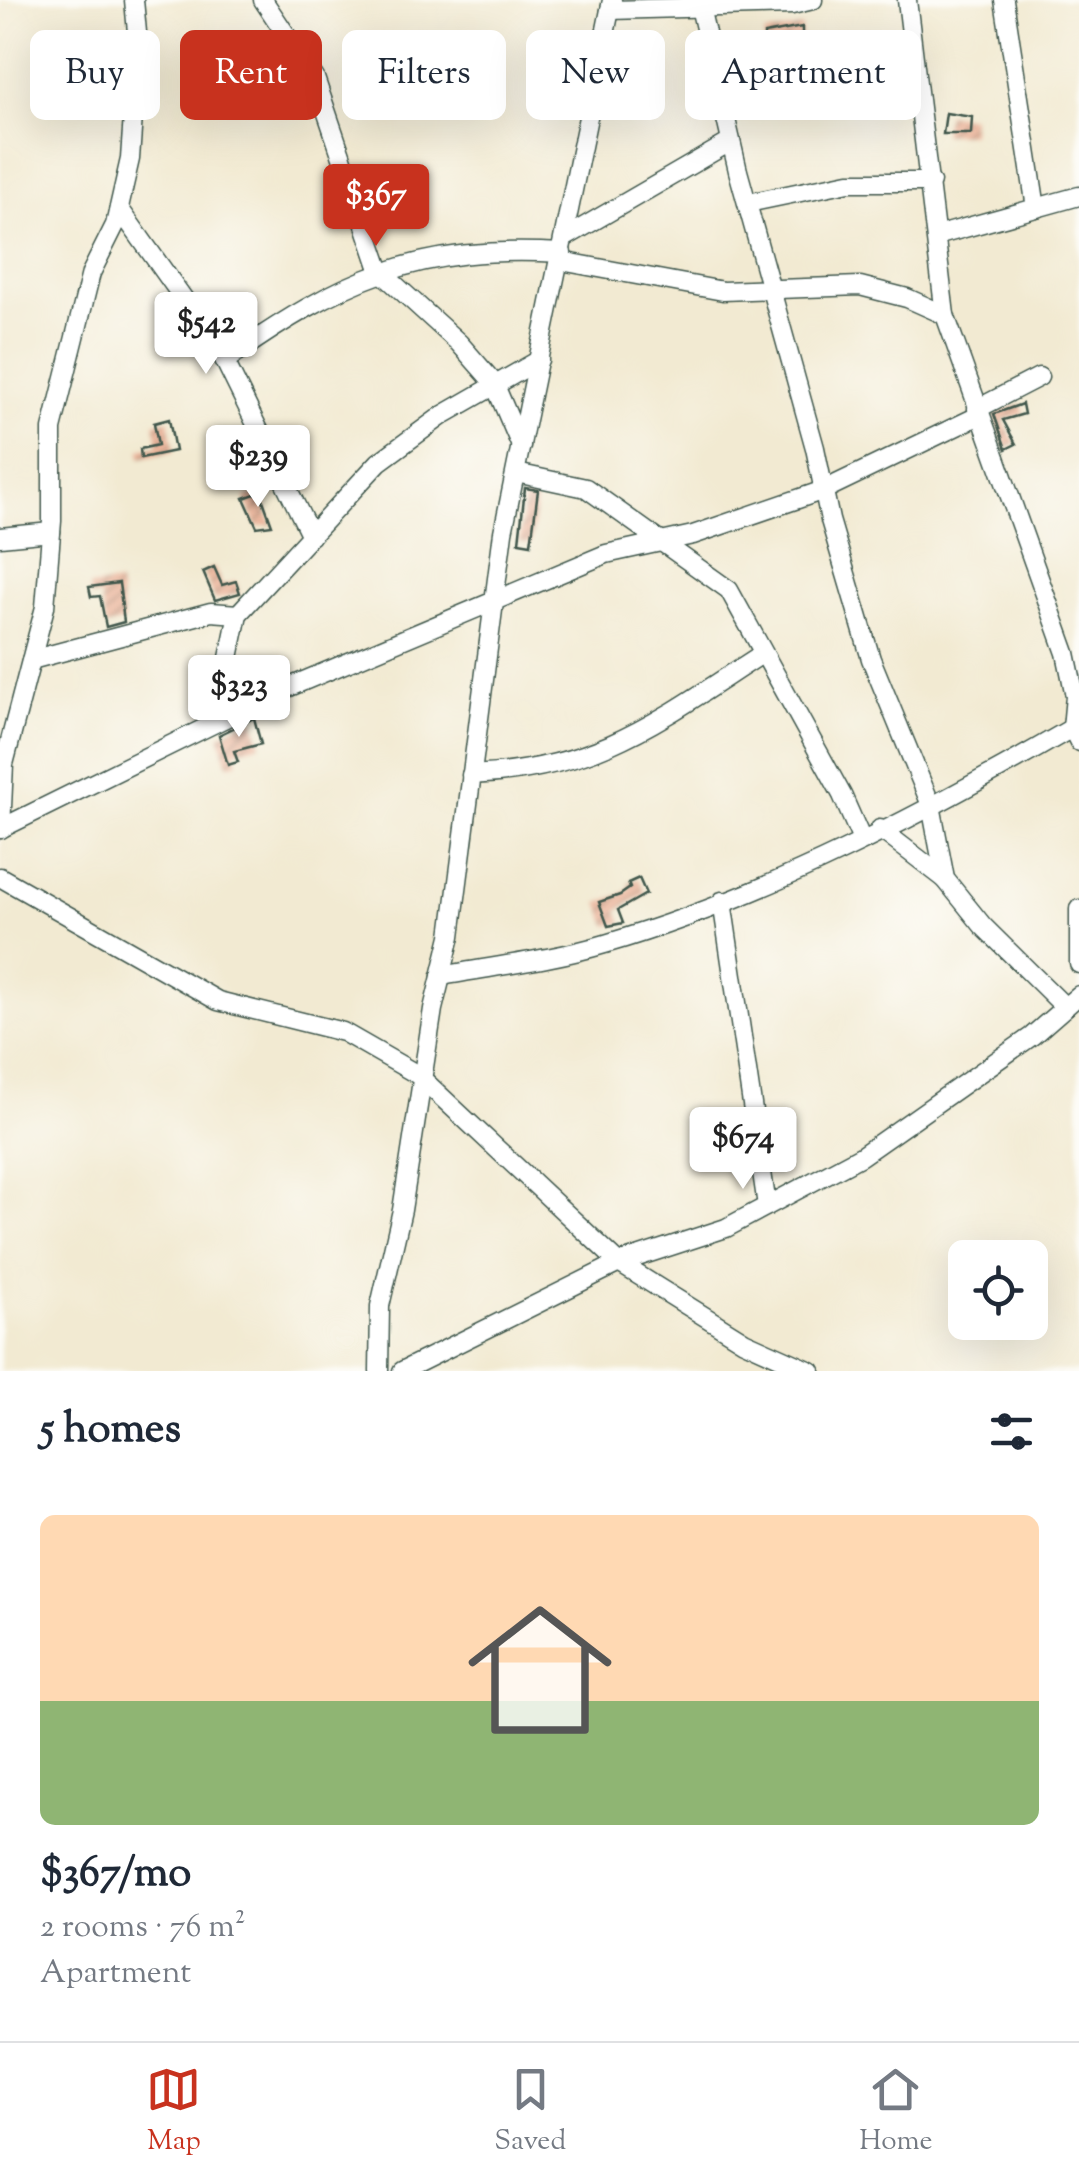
<!DOCTYPE html>
<meta charset="utf-8">
<style>
:root{--surface:#fff;--page:#f6f6f7;--text:#1f2937;--muted:#747a83;--line:#e0e1e3;--accent:#c8321e}
body{margin:0;font-family:"Sorts Mill Goudy",serif;background:var(--page);color:var(--text);height:100vh;display:flex;flex-direction:column;font-size:38px;white-space:nowrap}
*{box-sizing:border-box;margin:0}
p{font-size:32px;color:var(--muted)}
.icon{flex:none;width:55px;height:55px;fill:none;stroke:currentColor;stroke-width:2;stroke-linecap:round;stroke-linejoin:round}
.map{position:relative;height:1371px;overflow:hidden}
.details{display:flex;flex-direction:column;background:var(--surface);flex:1}
.details>*{flex:none}
.hud{position:absolute;left:30px;top:30px;width:1020px;height:90px;display:flex;gap:20px}
.buttons{position:absolute;left:948px;top:1240px;display:grid;gap:20px}
.buttons a{display:grid;place-items:center;width:100px;height:100px;border-radius:15px;background:var(--surface);box-shadow:0 10px 40px #0002;font-size:50px}
.price{position:absolute;translate:-50% -85px;padding:0 22px;border-radius:10px;background:#fff;color:#222;font-size:32px;line-height:65px;filter:drop-shadow(0 2px 5px #0008)}
.price::after{content:'';position:absolute;left:50%;top:60px;width:30px;height:22px;margin-left:-15px;background:inherit;clip-path:polygon(0 0,100% 0,50% 100%)}
.price.on{background:var(--accent);color:#fff}
ul{padding:0;list-style:none}
li{display:grid;align-content:center;gap:20px;height:530px;padding:0 40px}
li span{display:grid;place-items:center;height:310px;border-radius:15px;color:#555}
li>.icon{margin-inline-start:auto}
span .icon{width:180px;height:180px;fill:#fffc;stroke-width:1}
li b{font-size:42px}
h2{display:flex;justify-content:space-between;align-items:center;height:120px;padding:0 40px;font-size:42px}
.tag{padding:0 35px;border-radius:15px;background:var(--surface);box-shadow:0 10px 40px #0002;font-size:35px;line-height:90px}
.tag.on{background:var(--accent);color:#fff}
.tabs{display:flex;justify-content:space-around;align-items:center;height:140px;border-top:2px solid var(--line);background:var(--surface);font-size:28px;color:var(--muted)}
.tabs a{display:grid;justify-items:center;gap:5px}
.tabs .on{color:var(--accent)}
.map>svg:first-child{display:block}
.building{fill:url(#building-hatch)}
.lines{fill:none;stroke-linecap:round;stroke-linejoin:round}
.minor-casing{stroke:#3f574c;stroke-width:21}
.minor{stroke:#fff;stroke-width:18}
</style>
<div class="map">
<svg width="1079" height="1371" viewBox="0 0 1079 1371">
<defs>
<pattern id="building-hatch" width="6" height="6" patternUnits="userSpaceOnUse" patternTransform="scale(2.5)"><rect width="6" height="6" fill="#eab49a"/><path d="M-1 1l2-2M0 6l6-6M5 7l2-2" fill="none" stroke="#bd947e"/></pattern>
</defs>
<rect width="100%" height="100%" fill="#fdfcf7"/>
<filter id="ink" filterUnits="userSpaceOnUse"><feTurbulence type="fractalNoise" baseFrequency=".01" numOctaves="2"/><feDisplacementMap in="SourceGraphic" scale="20" xChannelSelector="R" yChannelSelector="G"/><feConvolveMatrix kernelMatrix="1 2 1 2 8 2 1 2 1" color-interpolation-filters="sRGB"/></filter>
<filter id="wash" filterUnits="userSpaceOnUse"><feTurbulence type="fractalNoise" baseFrequency=".0048" numOctaves="4" result="noise"/><feDisplacementMap in="SourceGraphic" scale="40" xChannelSelector="R" yChannelSelector="G"/><feGaussianBlur stdDeviation="2.25" result="paint"/><feColorMatrix in="noise" values="0 0 0 0 0 0 0 0 0 0 0 0 0 0 0 0 0 1.4 0 .05"/><feComposite in="paint" operator="in"/></filter>
<g filter="url(#wash)">
<rect width="100%" height="100%" fill="#f2ead2"/>
<g id="blocks">
<g class="building">
<polygon points="802,27 802,43 780,47 780,63 765,64 764,34"/>
<polygon points="894,36 891,70 860,78 856,61 880,54 878,37"/>
<polygon points="946,113 972,117 971,134 943,134"/>
<polygon points="1022,404 1024,414 1003,420 1016,444 1006,449 994,414"/>
<polygon points="169,419 175,451 141,458 140,449 158,445 154,423"/>
<polygon points="525,488 538,490 531,544 519,542"/>
<polygon points="260,492 272,525 257,527 244,498"/>
<polygon points="214,567 222,585 236,581 240,593 215,600 203,572"/>
<polygon points="119,583 124,622 106,627 100,596 91,597 89,587"/>
<polygon points="254,718 261,744 234,751 238,762 228,765 219,735"/>
<polygon points="639,878 646,894 618,910 623,923 608,926 599,902 620,895 630,888 628,883"/>
</g>
</g>
</g>
<g filter="url(#ink)">
<use href="#blocks" fill-opacity="0" stroke="#3f574c" stroke-width="2.5"/>
<g class="lines">
<defs>
<g id="minor">
<polyline points="263,0 315,78 381,272 459,343 494,383 521,446"/>
<polyline points="907,0 945,315 1066,653 1075,696 1072,728 1079,742"/>
<polyline points="1004,0 1036,208"/>
<polyline points="700,7 738,171 815,448 830,520 871,659 931,805 945,879 983,926 1065,1007"/>
<polyline points="610,10 792,5 813,0"/>
<polyline points="748,203 849,182 931,182"/>
<polyline points="119,208 218,347 311,536"/>
<polyline points="936,236 1079,196"/>
<polyline points="566,237 730,142"/>
<polyline points="561,261 723,291 860,286 907,298 945,315"/>
<path d="M225,361C341,279 417,244 562,253"/>
<polyline points="977,409 1039,377"/>
<polyline points="516,473 586,488 729,590 842,795 861,838"/>
<polyline points="0,537 51,532"/>
<polyline points="31,660 211,612 238,614"/>
<polyline points="216,721 238,614 379,462 443,415 539,360"/>
<path d="M471,775C599,770 659,720 762,654"/>
<polyline points="0,829 280,691 606,554 693,535 824,490 980,415"/>
<polyline points="1,829 4,764 45,607 52,521 52,429 91,273 115,225 130,159 138,43 134,0"/>
<polyline points="880,829 945,879"/>
<polyline points="0,877 218,1001 343,1032 418,1075 619,1263 744,1341 811,1371"/>
<polyline points="722,901 767,1206"/>
<polyline points="1079,909 1079,964"/>
<path d="M441,976C495,966 552,960 605,944C768,896 926,813 1072,728"/>
<polyline points="379,1371 380,1306 402,1210 433,1009 451,936 503,532 612,0"/>
<polyline points="402,1371 619,1263 726,1228 861,1156 1032,1036 1079,995"/>
</g>
</defs>
<use href="#minor" class="minor-casing"/>
<use href="#minor" class="minor"/>
</g>
</g>
</svg>
<div class="buttons">
<a><svg class="icon" aria-label="locate" viewBox="0 0 24 24"><circle cx="12" cy="12" r="6"/><path d="M12 2v4M12 18v4M2 12h4M18 12h4"/></svg></a>
</div>
<b class="price on" style="left:376px;top:249px">$367</b>
<b class="price" style="left:206px;top:377px">$542</b>
<b class="price" style="left:258px;top:510px">$239</b>
<b class="price" style="left:239px;top:740px">$323</b>
<b class="price" style="left:743px;top:1192px">$674</b>
<div class="hud">
<a class="tag">Buy</a>
<a class="tag on">Rent</a>
<a class="tag">Filters</a>
<a class="tag">New</a>
<a class="tag">Apartment</a>
</div>
</div>
<section class="details">
<h2>5 homes<svg class="icon" aria-label="filters" viewBox="0 0 24 24"><path d="M4 7h16M4 17h16"/><circle cx="9" cy="7" r="2"/><circle cx="15" cy="17" r="2"/></svg></h2>
<ul>
<li><span style="background:linear-gradient(#ffd9b3 60%,#8fb573 0)"><svg class="icon" aria-label="home" viewBox="0 0 24 24"><path d="M3 11l9-7 9 7M6 9v11h12V9"/></svg></span><div><b>$367/mo</b><p>2 rooms · 76 m²</p><p>Apartment</p></div></li>
</ul>
</section>
<nav class="tabs">
<a class="on"><svg class="icon" aria-label="map" viewBox="0 0 24 24"><path d="M3 6l6-2 6 2 6-2v14l-6 2-6-2-6 2zM9 4v14M15 6v14"/></svg>Map</a>
<a><svg class="icon" aria-label="saved" viewBox="0 0 24 24"><path d="M7 4h10v16l-5-4-5 4z"/></svg>Saved</a>
<a><svg class="icon" aria-label="home" viewBox="0 0 24 24"><path d="M3 11l9-7 9 7M6 9v11h12V9"/></svg>Home</a>
</nav>
